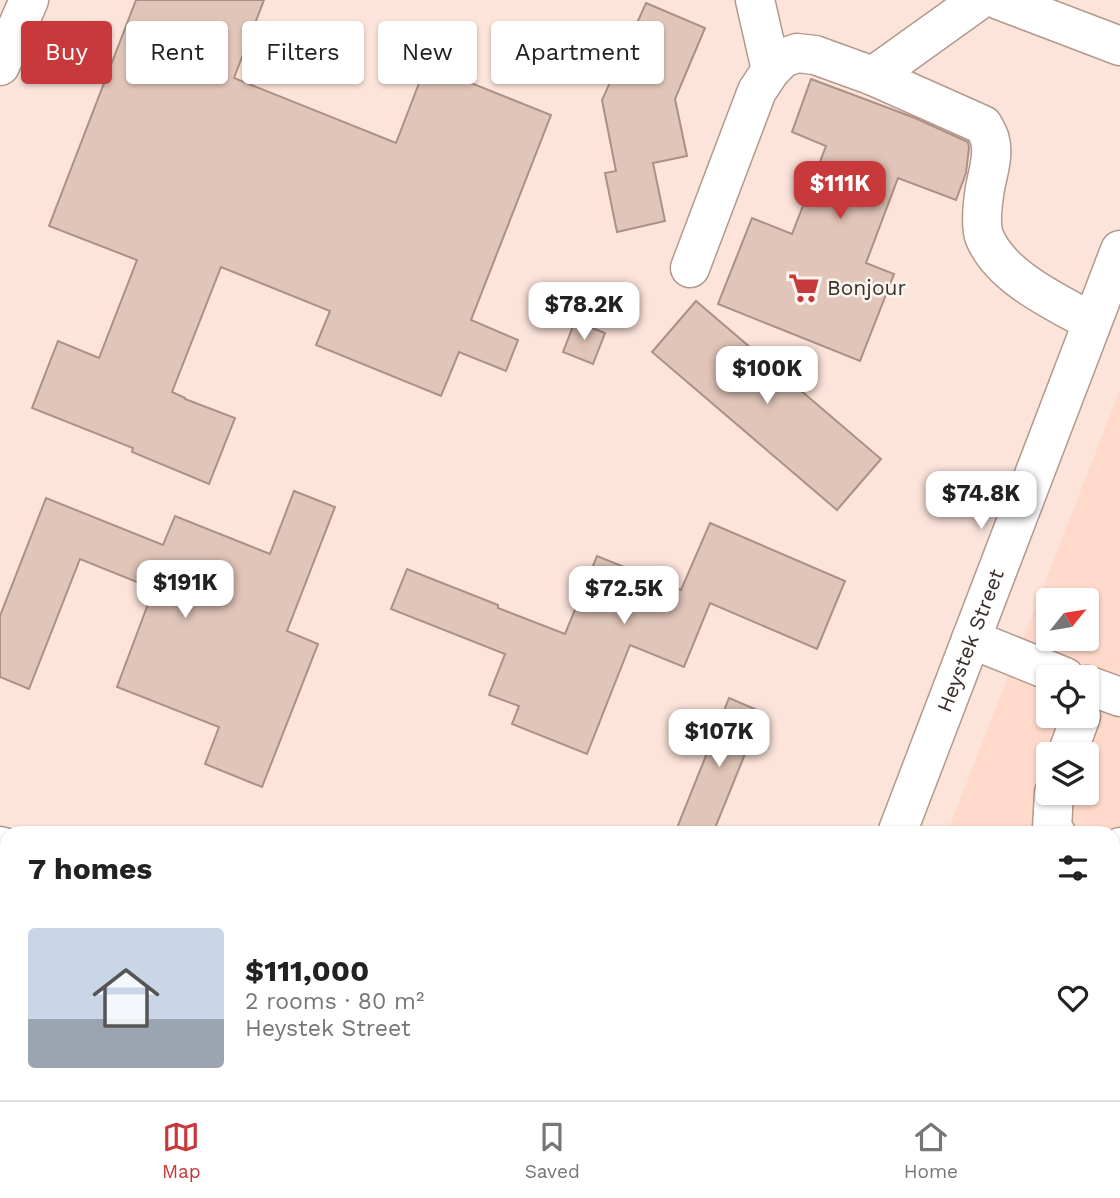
<!DOCTYPE html>
<meta charset="utf-8">
<style>
:root{--surface:#fff;--page:#f6f6f6;--text:#222;--muted:#767676;--line:#e0e0e0;--accent:#c8393b}
body{margin:0;font-family:"Work Sans",sans-serif;background:var(--page);color:var(--text);height:100vh;display:flex;flex-direction:column;font-size:26px;white-space:nowrap}
*{box-sizing:border-box;margin:0}
p{font-size:23px;color:var(--muted)}
.icon{flex:none;width:38px;height:38px;fill:none;stroke:currentColor;stroke-width:2;stroke-linecap:round;stroke-linejoin:round}
.map{position:relative;flex:1;overflow:hidden}
.side{position:absolute;left:0px;top:826px;width:1120px;height:275px;display:flex;flex-direction:column;background:var(--surface);border-radius:21px 21px 0 0;box-shadow:0 2px 5px #0004}
.side>*{flex:none}
.banner{position:absolute;left:21px;top:21px;width:700px;height:63px;display:flex;gap:14px}
.needle{width:46px;rotate:60deg}
.controls{position:absolute;left:1036px;top:588px;display:grid;gap:14px}
.controls a{display:grid;place-items:center;width:63px;height:63px;border-radius:7px;background:var(--surface);box-shadow:0 2px 5px #0004;font-size:35px}
.price{position:absolute;translate:-50% -60px;padding:0 16px;border-radius:14px;background:#fff;color:#222;font-size:23px;line-height:46px;filter:drop-shadow(0 2px 4px #0008)}
.price::after{content:'';position:absolute;left:50%;top:42px;width:21px;height:16px;margin-left:-10px;background:inherit;clip-path:polygon(0 0,100% 0,50% 100%)}
.price.on{background:var(--accent);color:#fff}
ul{padding:0;list-style:none}
li{display:flex;align-items:center;gap:21px;height:175px;padding:0 28px}
li span{display:grid;place-items:center;flex:none;width:196px;height:140px;border-radius:7px;color:#555}
li>.icon{margin-inline-start:auto}
span .icon{width:84px;height:84px;fill:#fffc;stroke-width:1}
li b{font-size:30px}
h2{display:flex;justify-content:space-between;align-items:center;height:84px;padding:0 28px;font-size:30px}
.tag{padding:0 24px;border-radius:7px;background:var(--surface);box-shadow:0 2px 5px #0004;font-size:24px;line-height:63px}
.tag.on{background:var(--accent);color:#fff}
.tab-bar{display:flex;justify-content:space-around;align-items:center;height:98px;border-top:2px solid var(--line);background:var(--surface);font-size:19px;color:var(--muted)}
.tab-bar a{display:grid;justify-items:center;gap:4px}
.tab-bar .on{color:var(--accent)}
.map>svg:first-child{display:block}
.built{fill:#ffdacb;fill-rule:evenodd}
.building{fill:#e1c5b9;stroke:#ab9085;stroke-width:2}
.lines{fill:none;stroke-linecap:round;stroke-linejoin:round}
.minor-casing{stroke:#b3988d;stroke-width:41}
.minor{stroke:#fff;stroke-width:38}
.labels{text-anchor:middle;stroke-width:5;stroke-linejoin:round;paint-order:stroke}
.poi-label{font-size:21px;fill:#3b2f2b;stroke:#fcf6f3;text-anchor:start}
.street-label{font-size:21px;fill:#3b2f2b;stroke:#fcf6f3}
</style>
<div class="map">
<svg width="1120" height="1100" viewBox="0 0 1120 1100">
<rect width="100%" height="100%" fill="#fce4db"/>
<path class="built" d="M1120,390V1100H843L845,1094H1113V833H947ZM1048,600H1087V639H1048ZM1048,677H1087V716H1048ZM1048,754H1087V793H1048Z"/>
<g class="building">
<polygon points="136,0 264,0 234,78 396,143 426,65 551,115 471,320 518,340 506,371 459,352 441,396 316,345 330,311 221,267 172,392 185,398 185,399 235,418 209,484 132,452 133,448 32,408 58,341 99,358 137,260 49,226"/>
<polygon points="646,3 705,28 675,99 687,156 653,163 665,221 617,232 605,173 616,171 602,100"/>
<polygon points="811,79 915,118 968,142 969,148 966,173 956,200 898,178 866,263 894,274 860,361 718,304 752,218 792,234 826,146 792,132"/>
<polygon points="696,301 881,459 837,510 652,352"/>
<polygon points="575,321 605,333 593,364 563,352"/>
<polygon points="294,491 335,507 287,631 318,644 262,787 205,764 219,727 117,687 148,604 141,601 147,586 80,559 29,689 0,677 0,616 46,498 163,545 175,516 270,554"/>
<polygon points="710,523 845,581 817,649 710,603 684,667 630,645 587,754 512,724 519,706 489,695 505,654 391,609 407,569 498,605 498,608 565,634 597,556 681,590"/>
<polygon points="729,698 762,712 713,833 675,833"/>
</g>
<g class="lines">
<defs>
<g id="minor">
<polyline points="755,0 771,70"/>
<polyline points="999,0 1120,46"/>
<polyline points="0,66 29,0"/>
<polyline points="873,76 979,0"/>
<path d="M690,268L757,91L771,70L783,58L797,53L815,55L873,76L983,125C986,130 989,135 990,140C994,155 988,173 985,188C983,201 980,224 984,236C1000,277 1056,302 1092,322"/>
<polyline points="971,639 1065,677"/>
<polyline points="1087,685 1120,697"/>
<polyline points="1067,754 1081,716"/>
<polyline points="1054,793 1052,828 1056,833"/>
<path id="s1" d="M897,833L1120,250"/>
<polyline points="0,846 7,848"/>
<polyline points="1113,851 1120,847"/>
<polyline points="1113,953 1120,955"/>
<polyline points="643,1094 659,1100"/>
<polyline points="155,1100 156,1094"/>
<polyline points="795,1100 797,1094"/>
<polyline points="933,1100 936,1094"/>
<polyline points="1050,1100 1053,1094"/>
</g>
</defs>
<use href="#minor" class="minor-casing"/>
<use href="#minor" class="minor"/>
</g>
<defs>
<symbol id="supermarket-bare" viewBox="-9 -9 18 18"><path d="M-6-5.5h2.5l.6 2H6L4.5 2H-2.5L-4.4-4H-6ZM-1.5 3.2a1.3 1.3 0 1 0 .1 0ZM3 3.2a1.3 1.3 0 1 0 .1 0Z" fill="#c8393b" stroke="#fcf6f3" stroke-width="2.5" paint-order="stroke"/></symbol>
</defs>
<g fill-rule="evenodd">
<use href="#supermarket-bare" x="782" y="266" width="44" height="44"/>
</g>
<g class="labels">
<g class="poi-label">
<text x="827" y="295">Bonjour</text>
</g>
<g class="street-label">
<text dy="7" stroke="none"><textPath href="#s1" startOffset="206">Heystek Street</textPath></text>
</g>
</g>
</svg>
<div class="controls">
<a><svg class="needle" viewBox="-14 -14 28 28"><path d="M0-13l5 13h-10z" fill="#e53935"/><path d="M0 13l5-13h-10z" fill="#767676"/></svg></a>
<a><svg class="icon" aria-label="locate" viewBox="0 0 24 24"><circle cx="12" cy="12" r="6"/><path d="M12 2v4M12 18v4M2 12h4M18 12h4"/></svg></a>
<a><svg class="icon" aria-label="layers" viewBox="0 0 24 24"><path d="M12 4l9 5-9 5-9-5zM3 14l9 5 9-5"/></svg></a>
</div>
<b class="price on" style="left:840px;top:221px">$111K</b>
<b class="price" style="left:584px;top:342px">$78.2K</b>
<b class="price" style="left:767px;top:406px">$100K</b>
<b class="price" style="left:981px;top:531px">$74.8K</b>
<b class="price" style="left:185px;top:620px">$191K</b>
<b class="price" style="left:624px;top:626px">$72.5K</b>
<b class="price" style="left:719px;top:769px">$107K</b>
<div class="banner">
<a class="tag on">Buy</a>
<a class="tag">Rent</a>
<a class="tag">Filters</a>
<a class="tag">New</a>
<a class="tag">Apartment</a>
</div>
<section class="side">
<h2>7 homes<svg class="icon" aria-label="filters" viewBox="0 0 24 24"><path d="M4 7h16M4 17h16"/><circle cx="9" cy="7" r="2"/><circle cx="15" cy="17" r="2"/></svg></h2>
<ul>
<li><span style="background:linear-gradient(#c9d6e8 65%,#9aa5b1 0)"><svg class="icon" aria-label="home" viewBox="0 0 24 24"><path d="M3 11l9-7 9 7M6 9v11h12V9"/></svg></span><div><b>$111,000</b><p>2 rooms · 80 m²</p><p>Heystek Street</p></div><svg class="icon" aria-label="heart" viewBox="0 0 24 24"><path d="M12 20l-8-8c-3-5 5-10 8-4 3-6 11-1 8 4z"/></svg></li>
</ul>
</section>
</div>
<nav class="tab-bar">
<a class="on"><svg class="icon" aria-label="map" viewBox="0 0 24 24"><path d="M3 6l6-2 6 2 6-2v14l-6 2-6-2-6 2zM9 4v14M15 6v14"/></svg>Map</a>
<a><svg class="icon" aria-label="saved" viewBox="0 0 24 24"><path d="M7 4h10v16l-5-4-5 4z"/></svg>Saved</a>
<a><svg class="icon" aria-label="home" viewBox="0 0 24 24"><path d="M3 11l9-7 9 7M6 9v11h12V9"/></svg>Home</a>
</nav>
